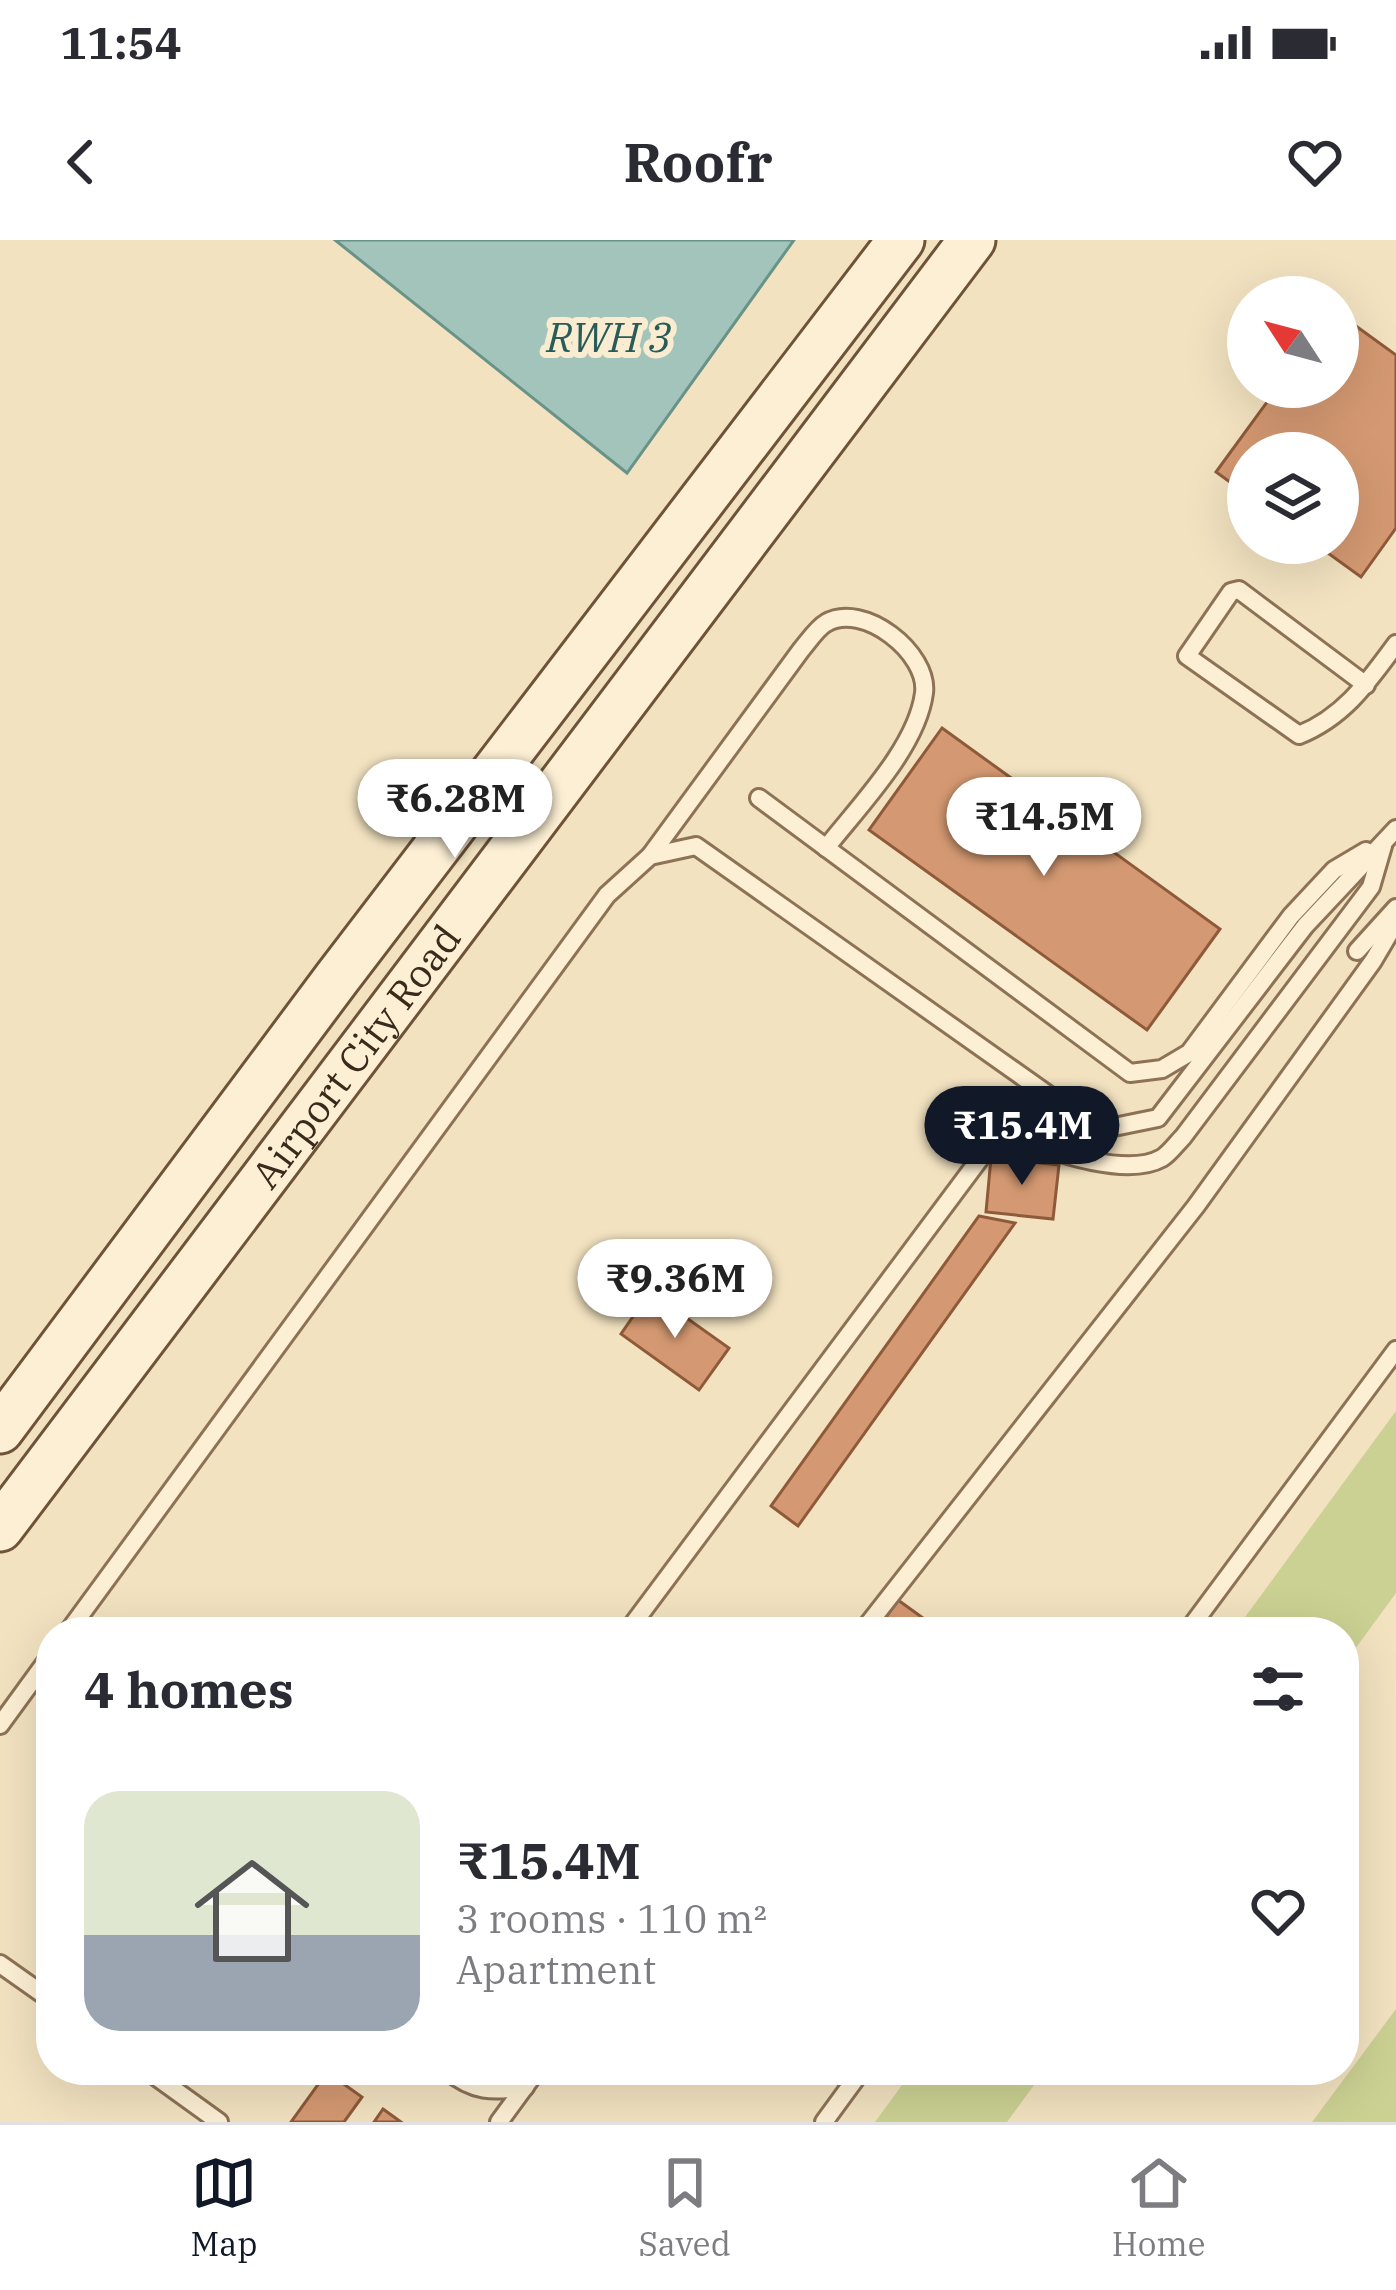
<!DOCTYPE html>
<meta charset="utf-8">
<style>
:root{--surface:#fff;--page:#f2f2f3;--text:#2b2b33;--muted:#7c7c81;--line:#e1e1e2;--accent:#111827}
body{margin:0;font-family:"IBM Plex Serif",serif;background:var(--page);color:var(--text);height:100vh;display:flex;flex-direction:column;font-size:45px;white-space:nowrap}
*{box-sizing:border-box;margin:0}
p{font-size:39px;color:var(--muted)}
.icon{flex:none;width:66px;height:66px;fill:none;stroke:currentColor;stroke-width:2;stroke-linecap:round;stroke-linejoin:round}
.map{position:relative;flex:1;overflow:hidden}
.drawer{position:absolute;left:36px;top:1377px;width:1323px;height:468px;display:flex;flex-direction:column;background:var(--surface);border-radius:48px;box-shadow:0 12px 48px #0002}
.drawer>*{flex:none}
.needle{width:78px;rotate:306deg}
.controls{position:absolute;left:1227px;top:36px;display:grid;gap:24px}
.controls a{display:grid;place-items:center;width:132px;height:132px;border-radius:50%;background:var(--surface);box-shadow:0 12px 48px #0002;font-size:60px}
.price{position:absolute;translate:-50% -102px;padding:0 27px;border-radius:42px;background:#fff;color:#222;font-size:39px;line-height:78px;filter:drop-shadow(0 3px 6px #0008)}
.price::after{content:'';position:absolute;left:50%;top:72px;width:36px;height:27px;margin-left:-18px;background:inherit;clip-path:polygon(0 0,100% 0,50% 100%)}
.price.active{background:var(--accent);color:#fff}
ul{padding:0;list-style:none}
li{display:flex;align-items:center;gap:36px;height:300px;padding:0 48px}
li span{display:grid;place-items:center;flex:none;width:336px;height:240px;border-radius:36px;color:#555}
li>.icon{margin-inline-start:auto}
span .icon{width:144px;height:144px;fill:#fffc;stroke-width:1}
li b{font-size:51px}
h2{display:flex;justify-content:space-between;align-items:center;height:144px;padding:0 48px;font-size:51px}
.status{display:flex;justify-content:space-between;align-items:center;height:84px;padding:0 60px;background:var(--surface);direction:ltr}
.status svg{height:33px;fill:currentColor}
header{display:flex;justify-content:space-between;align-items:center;height:156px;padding:0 48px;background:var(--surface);font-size:54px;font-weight:800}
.tabs{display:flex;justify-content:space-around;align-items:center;height:168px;border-top:3px solid var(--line);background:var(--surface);font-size:33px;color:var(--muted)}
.tabs a{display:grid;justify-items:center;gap:6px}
.tabs .active{color:var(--accent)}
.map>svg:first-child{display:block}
.green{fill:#cbd192}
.water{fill:#a3c4ba;stroke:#699388;stroke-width:3}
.building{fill:#d49972;stroke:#8f5a39;stroke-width:3}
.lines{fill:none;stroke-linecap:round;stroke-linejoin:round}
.lane-casing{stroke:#8d7256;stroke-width:22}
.secondary-casing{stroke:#6f5339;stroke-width:51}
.lane{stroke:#fcefd4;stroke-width:16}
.secondary{stroke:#fcefd4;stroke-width:45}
.labels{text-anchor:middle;stroke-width:12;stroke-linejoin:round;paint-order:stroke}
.street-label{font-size:39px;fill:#3b2a1c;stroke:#f9ecd0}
.water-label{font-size:42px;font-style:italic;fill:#295c58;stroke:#f9ecd0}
</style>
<div class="status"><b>11:54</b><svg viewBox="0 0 49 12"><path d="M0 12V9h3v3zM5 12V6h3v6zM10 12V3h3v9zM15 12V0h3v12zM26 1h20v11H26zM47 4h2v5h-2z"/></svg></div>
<header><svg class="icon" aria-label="back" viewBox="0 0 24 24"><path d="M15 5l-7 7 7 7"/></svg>Roofr<svg class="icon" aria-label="heart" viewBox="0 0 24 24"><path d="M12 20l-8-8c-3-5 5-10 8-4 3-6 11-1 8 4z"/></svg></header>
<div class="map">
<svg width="1396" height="1882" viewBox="0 0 1396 1882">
<rect width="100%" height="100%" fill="#f2e2c0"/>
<g class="green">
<polygon points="1396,1171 1396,1353 1344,1424 1344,1392 1234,1392"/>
<polygon points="1396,1769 1396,1882 1312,1882"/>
<polygon points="913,1830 1045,1830 1007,1882 875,1882"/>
</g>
<polygon class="water" points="335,0 794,0 627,233"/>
<g class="building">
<polygon points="1338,73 1396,115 1396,288 1361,337 1314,303 1338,303 1338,213 1248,213 1248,255 1216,232 1278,147 1338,147"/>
<polygon points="942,488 1220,689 1147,790 869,590"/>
<polygon points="991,918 1059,925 1053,979 986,972"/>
<polygon points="979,976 1015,983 798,1286 771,1266"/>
<polygon points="650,1052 729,1108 699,1150 621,1094"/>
<polygon points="898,1360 934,1386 929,1392 876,1392"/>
<polygon points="327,1832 362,1857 344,1882 291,1882"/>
<polygon points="383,1869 401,1882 374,1882"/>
</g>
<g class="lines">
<defs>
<g id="lane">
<path d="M1366,445L1239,350L1231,352L1187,416L1299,495C1344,477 1368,442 1396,404"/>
<polyline points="759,558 1130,833 1162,829 1189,813 1291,676 1334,630 1366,611"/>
<path d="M650,616L801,410C808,402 817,388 826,383C863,361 929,413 924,453C917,507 859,566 826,608"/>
<polyline points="1357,711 1396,668"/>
<polyline points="68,1392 607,655 650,616 696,606 1064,866 1104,889 1158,878 1305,686 1396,589"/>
<path d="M627,1392L999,893C1039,906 1123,940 1162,918C1169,914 1177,903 1183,897L1371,647L1383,606"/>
<polyline points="862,1392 1196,966 1373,721 1396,682"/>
<polyline points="1187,1392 1396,1110"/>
<polyline points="0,1485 51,1415"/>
<polyline points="0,1724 51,1760"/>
<polyline points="147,1830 219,1882"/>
<path d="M447,1830C473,1852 493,1852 525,1847"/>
<polyline points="499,1882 537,1830"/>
<polyline points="824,1882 862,1830"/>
</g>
<g id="secondary">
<polyline points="0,1190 337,738 901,0"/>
<path id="s1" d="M0,1288L972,0"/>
</g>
</defs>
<use href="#lane" class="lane-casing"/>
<use href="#secondary" class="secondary-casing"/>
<use href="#lane" class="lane"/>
<use href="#secondary" class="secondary"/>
</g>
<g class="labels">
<g class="street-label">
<text dy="14" stroke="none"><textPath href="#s1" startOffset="591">Airport City Road</textPath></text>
</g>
<g class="water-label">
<text x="609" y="112">RWH 3</text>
</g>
</g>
</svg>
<div class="controls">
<a><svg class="needle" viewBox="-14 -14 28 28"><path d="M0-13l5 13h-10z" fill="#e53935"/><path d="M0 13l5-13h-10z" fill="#7c7c81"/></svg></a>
<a><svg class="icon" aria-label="layers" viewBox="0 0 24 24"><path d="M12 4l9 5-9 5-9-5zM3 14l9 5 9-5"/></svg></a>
</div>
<b class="price" style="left:455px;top:621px">₹6.28M</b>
<b class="price" style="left:1044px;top:639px">₹14.5M</b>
<b class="price active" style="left:1022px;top:948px">₹15.4M</b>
<b class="price" style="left:675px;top:1101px">₹9.36M</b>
<section class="drawer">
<h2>4 homes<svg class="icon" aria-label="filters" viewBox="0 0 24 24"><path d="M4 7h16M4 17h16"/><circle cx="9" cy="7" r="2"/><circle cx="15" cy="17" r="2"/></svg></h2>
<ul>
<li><span style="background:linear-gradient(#dfe7d0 60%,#9aa5b1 0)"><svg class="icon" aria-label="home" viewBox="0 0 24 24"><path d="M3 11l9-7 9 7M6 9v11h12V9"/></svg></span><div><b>₹15.4M</b><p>3 rooms · 110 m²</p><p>Apartment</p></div><svg class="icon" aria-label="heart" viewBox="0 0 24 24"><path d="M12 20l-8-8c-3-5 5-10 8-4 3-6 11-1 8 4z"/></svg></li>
</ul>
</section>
</div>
<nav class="tabs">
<a class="active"><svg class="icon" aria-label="map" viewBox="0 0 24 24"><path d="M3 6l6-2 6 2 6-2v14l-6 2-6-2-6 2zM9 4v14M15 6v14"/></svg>Map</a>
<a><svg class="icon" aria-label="saved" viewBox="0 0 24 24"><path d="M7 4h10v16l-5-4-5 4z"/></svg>Saved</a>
<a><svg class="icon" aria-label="home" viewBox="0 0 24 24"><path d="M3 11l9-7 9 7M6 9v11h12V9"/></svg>Home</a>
</nav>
